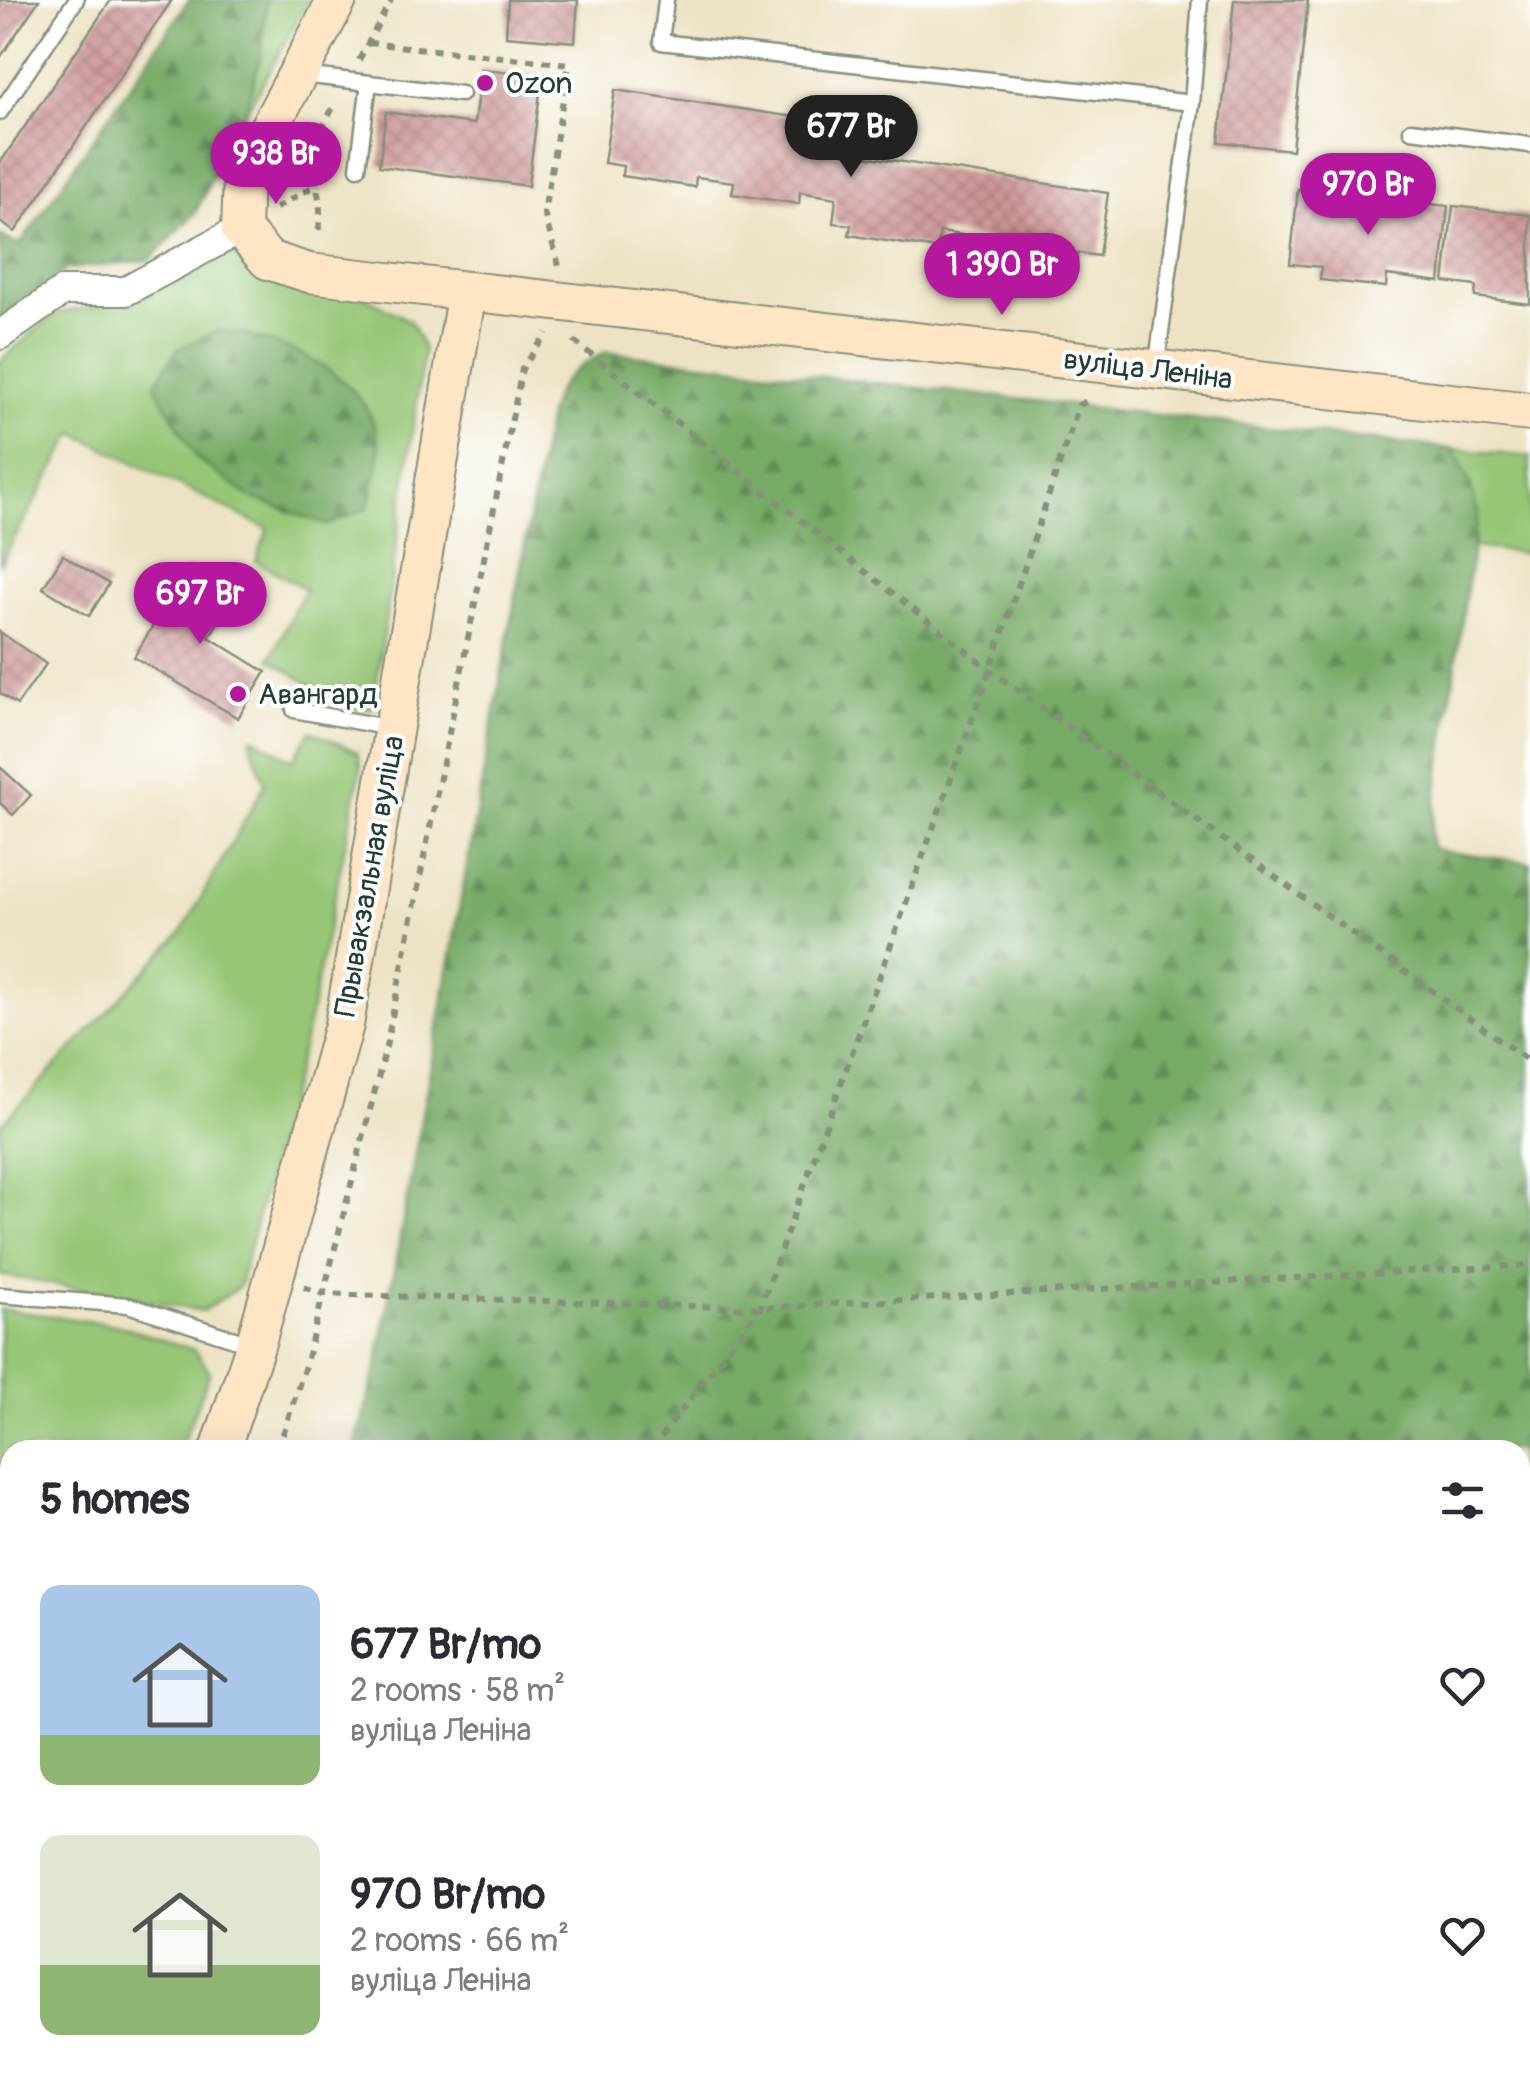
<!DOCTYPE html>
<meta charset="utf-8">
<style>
:root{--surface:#fff;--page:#f2f2f3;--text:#2b2b33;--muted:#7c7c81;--accent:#b5179e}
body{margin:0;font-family:Pangolin,sans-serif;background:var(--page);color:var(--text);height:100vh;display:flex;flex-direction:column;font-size:38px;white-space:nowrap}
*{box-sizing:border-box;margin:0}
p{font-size:32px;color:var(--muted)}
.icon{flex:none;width:55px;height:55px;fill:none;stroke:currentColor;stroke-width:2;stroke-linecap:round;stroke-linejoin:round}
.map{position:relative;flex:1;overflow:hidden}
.panel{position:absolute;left:0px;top:1440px;width:1530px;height:640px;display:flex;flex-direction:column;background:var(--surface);border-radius:30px 30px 0 0;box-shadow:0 10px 40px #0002}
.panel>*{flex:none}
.price{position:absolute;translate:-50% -85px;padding:0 22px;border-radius:35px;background:var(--accent);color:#fff;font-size:32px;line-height:65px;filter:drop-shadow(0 2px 5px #0008)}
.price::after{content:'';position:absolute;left:50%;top:60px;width:30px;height:22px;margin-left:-15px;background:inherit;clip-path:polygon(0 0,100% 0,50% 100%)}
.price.on{background:#222;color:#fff}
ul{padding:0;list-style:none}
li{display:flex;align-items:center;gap:30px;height:250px;padding:0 40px}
li span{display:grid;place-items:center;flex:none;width:280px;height:200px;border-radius:20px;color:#555}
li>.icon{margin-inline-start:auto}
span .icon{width:120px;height:120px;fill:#fffc;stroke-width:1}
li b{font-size:42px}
h2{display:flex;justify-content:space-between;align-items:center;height:120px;padding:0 40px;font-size:42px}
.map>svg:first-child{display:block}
.green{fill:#96c676;stroke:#5a8255;stroke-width:2.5}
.forest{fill:url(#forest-firs);stroke:#4c744e;stroke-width:2.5}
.building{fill:url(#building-cross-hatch)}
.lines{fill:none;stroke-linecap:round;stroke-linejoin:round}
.lane-casing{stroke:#86907c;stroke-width:19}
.street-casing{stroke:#86907c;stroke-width:32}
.secondary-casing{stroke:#86907c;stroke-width:42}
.path{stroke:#86907c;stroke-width:6;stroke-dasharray:8 8;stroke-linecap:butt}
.lane{stroke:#fff;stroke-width:14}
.street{stroke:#fff;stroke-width:28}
.secondary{stroke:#fee5c5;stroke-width:38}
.poi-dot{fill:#b5179e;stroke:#fff;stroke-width:4}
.labels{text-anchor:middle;stroke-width:8;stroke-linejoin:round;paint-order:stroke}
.poi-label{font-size:30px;fill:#1f3d34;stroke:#fff;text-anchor:start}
.street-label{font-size:30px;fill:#1f3d34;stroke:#fff}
</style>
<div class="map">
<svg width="1530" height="2080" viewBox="0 0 1530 2080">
<defs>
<pattern id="forest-firs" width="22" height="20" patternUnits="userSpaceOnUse" patternTransform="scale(2.5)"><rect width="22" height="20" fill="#78ab67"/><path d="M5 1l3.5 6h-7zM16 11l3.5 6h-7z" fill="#628c56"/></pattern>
<pattern id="building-cross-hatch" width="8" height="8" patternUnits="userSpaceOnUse" patternTransform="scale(2.5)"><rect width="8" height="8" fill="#ce9695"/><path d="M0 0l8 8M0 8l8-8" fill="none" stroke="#a77c7a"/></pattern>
</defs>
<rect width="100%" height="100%" fill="#fff"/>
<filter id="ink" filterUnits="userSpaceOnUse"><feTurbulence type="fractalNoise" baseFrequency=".01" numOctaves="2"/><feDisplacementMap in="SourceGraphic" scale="20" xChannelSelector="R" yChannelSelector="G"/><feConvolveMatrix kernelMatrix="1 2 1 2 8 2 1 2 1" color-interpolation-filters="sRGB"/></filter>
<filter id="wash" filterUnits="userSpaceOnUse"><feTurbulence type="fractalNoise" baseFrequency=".0048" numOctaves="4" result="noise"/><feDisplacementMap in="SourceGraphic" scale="40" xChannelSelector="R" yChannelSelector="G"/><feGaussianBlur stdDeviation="2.25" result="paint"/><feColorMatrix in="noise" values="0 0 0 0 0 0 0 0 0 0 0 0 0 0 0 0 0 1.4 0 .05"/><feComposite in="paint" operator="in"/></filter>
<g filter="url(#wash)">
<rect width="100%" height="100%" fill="#ede3c4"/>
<g class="green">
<polygon points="266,0 309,0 240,123 261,56"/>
<polygon points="231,251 246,270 295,287 363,296 410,321 424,350 373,708 348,708 270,659 305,589 256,561 268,529 74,433 0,564 0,361 55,314 138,298 201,262"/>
<path d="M1453,449L1530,457V554L1473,547C1479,501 1473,490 1453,449Z"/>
<polygon points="311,731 357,752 361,768 307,1029 239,1287 203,1311 0,1275 0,1126 182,932 265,784 250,741 253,737 293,760"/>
<polygon points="0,1309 116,1325 195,1350 210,1372 179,1450 10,1450 10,1880 0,1906"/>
<polygon points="1530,1546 1530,2080 613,2080 612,2070 1520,2070 1520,1547"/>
</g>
<g class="forest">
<polygon points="189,0 266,0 261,56 244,114 195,213 150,260 66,269 0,323 0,235 16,244 22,242"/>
<path d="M218,331C280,337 371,374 379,446C381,465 371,490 368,508L327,525L250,497L197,459L155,385L176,350Z"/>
<path d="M606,352L1453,449L1469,481L1478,513L1431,833L1432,848L1446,852L1530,862V1575H1520V1450H354L377,1365L547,421C556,380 570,371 606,352Z"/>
<polygon points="1530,1904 1530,2080 1495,2080 1495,2070 1520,2070 1520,1940"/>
<polygon points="139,2070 730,2070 731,2080 135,2080"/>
</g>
<g id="blocks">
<g class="building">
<polygon points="0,0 39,0 0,58"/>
<polygon points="111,0 172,0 15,232 0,222 0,163"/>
<polygon points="508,0 578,0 575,42 506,36"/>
<polygon points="1234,0 1308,0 1292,150 1219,142"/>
<polygon points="481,69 542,77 528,186 379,166 386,112 474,124"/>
<polygon points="615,90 847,125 843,153 1108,193 1099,256 1078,253 1076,269 988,256 991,239 940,232 937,249 849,235 851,225 833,223 836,198 800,192 799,204 732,194 734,182 696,177 695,187 622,176 623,166 604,163"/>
<polygon points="1298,189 1448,206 1440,282 1387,275 1386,287 1320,280 1321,267 1290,264"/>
<polygon points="1453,206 1530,215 1530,304 1475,297 1476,286 1444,282"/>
<polygon points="63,555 109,584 89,616 43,588"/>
<polygon points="188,568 234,596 209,637 266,672 238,718 134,657"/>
<polygon points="0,632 46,664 17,705 0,693"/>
<polygon points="0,767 31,795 13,815 0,803"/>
<rect x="792" y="2070" width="42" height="10"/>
<rect x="1353" y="2070" width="29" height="10"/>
</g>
</g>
</g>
<g filter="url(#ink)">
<use href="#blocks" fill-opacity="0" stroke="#86907c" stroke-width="2.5"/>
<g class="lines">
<defs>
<g id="lane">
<polyline points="666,0 661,42 1192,103"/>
<polyline points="303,75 461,94"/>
<polyline points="0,112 76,0"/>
<polyline points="1411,130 1530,145"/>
<polyline points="358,168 369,83"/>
<polyline points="1156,369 1192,103 1200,0"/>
<polyline points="294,710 391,728"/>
<polyline points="0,1295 128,1305 253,1345"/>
</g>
<polyline id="street" points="0,335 63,291 126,291 241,229"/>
<g id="secondary">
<polyline points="337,0 243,177 241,229 268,260 309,273 1530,412"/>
<polyline points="220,1450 255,1346 344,1025 467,291"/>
<polyline points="8,2080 13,2070"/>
</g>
</defs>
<use href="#lane" class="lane-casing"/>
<use href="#street" class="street-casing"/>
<use href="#secondary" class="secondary-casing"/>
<g class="path">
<polyline points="368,43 569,64 544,213 559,266"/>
<polyline points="359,60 391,0"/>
<path d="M293,154L306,158C318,185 324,208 317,238"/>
<polyline points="306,158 336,102"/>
<polyline points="276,208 318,184"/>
<polyline points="574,341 990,670 1530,1062"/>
<polyline points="304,1287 323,1294 760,1308 1530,1265"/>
<polyline points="278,1450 305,1366 386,1047 522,369 547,333"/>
<polyline points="651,1450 760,1308 990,670 1079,405 1091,399"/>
<polyline points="588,2070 588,2080"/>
<polyline points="62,2080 67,2070"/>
</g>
<use href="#lane" class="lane"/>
<use href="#street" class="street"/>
<use href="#secondary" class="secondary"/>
</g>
</g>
<g class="poi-dot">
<circle cx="485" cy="83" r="10"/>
<circle cx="238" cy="694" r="10"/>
</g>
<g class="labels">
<g class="poi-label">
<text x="505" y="93">Ozon</text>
<text x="258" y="704">Авангард</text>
</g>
<g class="street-label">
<text transform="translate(1148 369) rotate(7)" y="10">вуліца Леніна</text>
<text transform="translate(369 876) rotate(-80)" y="10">Прывакзальная вуліца</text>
</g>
</g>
</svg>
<b class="price on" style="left:851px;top:180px">677 Br</b>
<b class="price" style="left:276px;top:207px">938 Br</b>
<b class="price" style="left:1368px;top:238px">970 Br</b>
<b class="price" style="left:1002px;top:318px">1 390 Br</b>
<b class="price" style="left:200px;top:647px">697 Br</b>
<section class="panel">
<h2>5 homes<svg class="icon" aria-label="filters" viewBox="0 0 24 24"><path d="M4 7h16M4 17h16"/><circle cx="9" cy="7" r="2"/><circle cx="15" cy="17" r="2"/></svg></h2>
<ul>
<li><span style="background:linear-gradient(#a9c7e8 75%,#8fb573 0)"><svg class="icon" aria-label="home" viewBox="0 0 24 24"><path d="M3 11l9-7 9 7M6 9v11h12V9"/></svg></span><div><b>677 Br/mo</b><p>2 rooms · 58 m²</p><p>вуліца Леніна</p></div><svg class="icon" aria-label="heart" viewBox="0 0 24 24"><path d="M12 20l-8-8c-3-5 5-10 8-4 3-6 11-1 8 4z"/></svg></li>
<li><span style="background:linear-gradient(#dfe7d0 65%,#8fb573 0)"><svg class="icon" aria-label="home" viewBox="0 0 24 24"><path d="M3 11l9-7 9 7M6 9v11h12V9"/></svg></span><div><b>970 Br/mo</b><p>2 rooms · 66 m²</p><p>вуліца Леніна</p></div><svg class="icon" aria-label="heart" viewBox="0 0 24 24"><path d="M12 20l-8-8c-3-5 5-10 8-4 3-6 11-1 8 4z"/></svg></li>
</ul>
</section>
</div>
